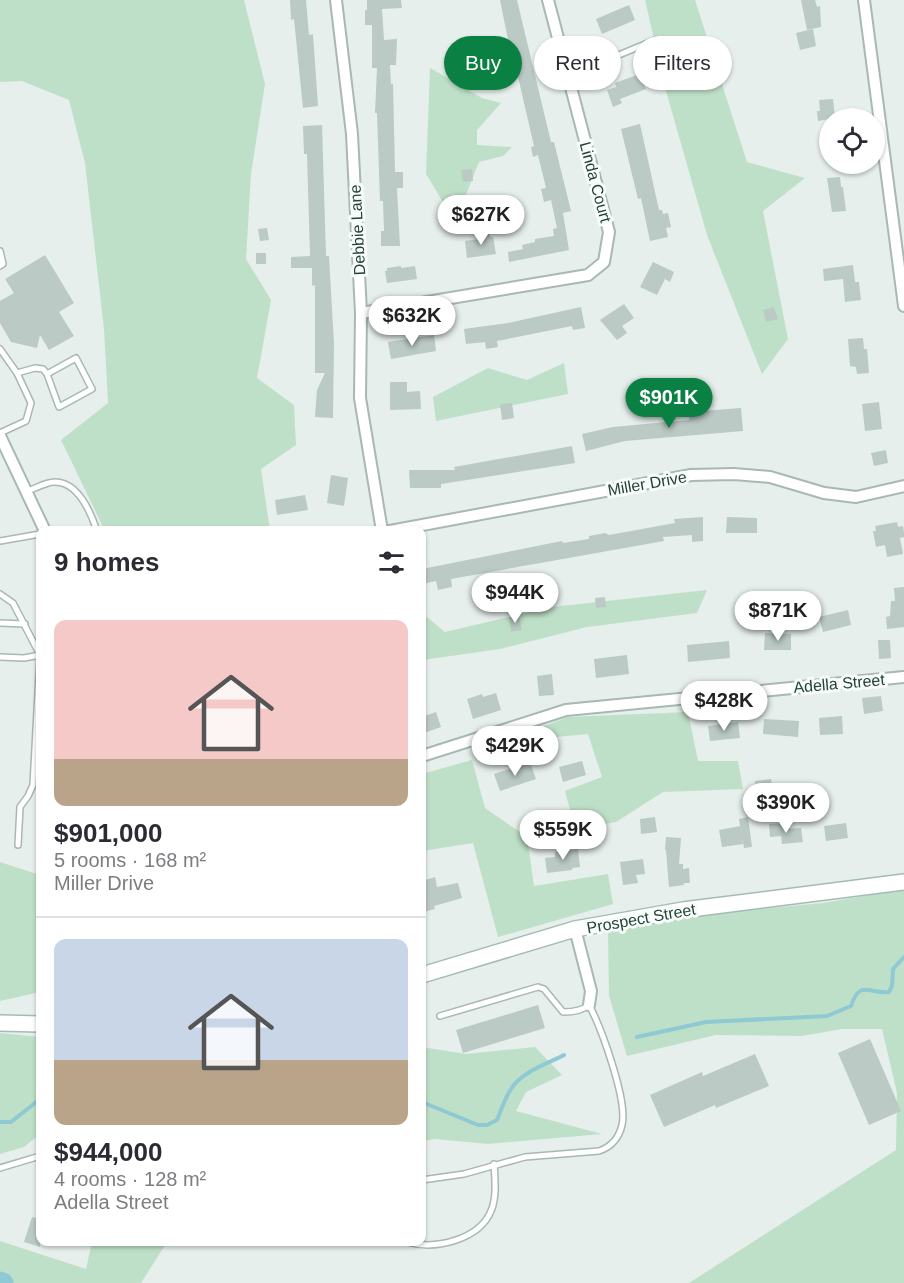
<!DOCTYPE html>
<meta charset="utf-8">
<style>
:root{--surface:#fff;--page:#f7f7f7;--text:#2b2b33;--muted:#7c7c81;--line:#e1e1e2;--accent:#0b8043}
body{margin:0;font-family:Helvetica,sans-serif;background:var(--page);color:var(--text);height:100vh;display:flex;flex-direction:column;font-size:22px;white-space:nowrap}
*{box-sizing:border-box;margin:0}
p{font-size:20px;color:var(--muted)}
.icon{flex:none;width:33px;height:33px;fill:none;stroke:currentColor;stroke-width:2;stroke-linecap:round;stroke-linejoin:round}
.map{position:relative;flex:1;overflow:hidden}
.drawer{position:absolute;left:36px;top:526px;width:390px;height:720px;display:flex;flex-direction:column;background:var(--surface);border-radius:12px;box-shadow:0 2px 4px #0004}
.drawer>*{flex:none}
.banner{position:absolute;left:444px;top:36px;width:369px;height:54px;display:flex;gap:12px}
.controls{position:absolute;left:819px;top:108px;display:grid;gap:12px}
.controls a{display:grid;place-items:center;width:66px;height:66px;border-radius:50%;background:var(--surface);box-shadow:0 2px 4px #0004;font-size:30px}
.price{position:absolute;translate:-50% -51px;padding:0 14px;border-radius:21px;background:#fff;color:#222;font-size:20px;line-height:39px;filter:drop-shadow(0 2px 3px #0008)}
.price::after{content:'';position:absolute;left:50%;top:36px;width:18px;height:14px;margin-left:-9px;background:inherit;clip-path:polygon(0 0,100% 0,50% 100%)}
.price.on{background:var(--accent);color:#fff}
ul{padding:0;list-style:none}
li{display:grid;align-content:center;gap:12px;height:318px;padding:0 18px}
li+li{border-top:2px solid var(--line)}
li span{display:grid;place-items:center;height:186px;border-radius:12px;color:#555}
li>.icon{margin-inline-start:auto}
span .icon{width:108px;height:108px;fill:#fffc;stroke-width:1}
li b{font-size:26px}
h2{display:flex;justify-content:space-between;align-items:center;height:72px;padding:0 18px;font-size:26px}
.tag{padding:0 21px;border-radius:27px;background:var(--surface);box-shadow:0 2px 4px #0004;font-size:21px;line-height:54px}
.tag.on{background:var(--accent);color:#fff}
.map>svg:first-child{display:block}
.green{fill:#bfe0c8}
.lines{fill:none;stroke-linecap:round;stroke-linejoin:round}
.stream{stroke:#8ec9d4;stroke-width:4}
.river{stroke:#8ec9d4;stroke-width:21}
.building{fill:#bbcac4}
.lane-casing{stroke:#a8b8b2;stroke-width:8}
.street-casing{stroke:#a8b8b2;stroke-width:14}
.secondary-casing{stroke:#a4bbb3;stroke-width:18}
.lane{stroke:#fff;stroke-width:5}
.street{stroke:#fff;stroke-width:10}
.secondary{stroke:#fff;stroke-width:15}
.labels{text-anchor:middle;stroke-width:6;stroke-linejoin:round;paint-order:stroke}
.street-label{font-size:16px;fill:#24423a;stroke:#f7fbf9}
</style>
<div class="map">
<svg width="904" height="1283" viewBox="0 0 904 1283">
<rect width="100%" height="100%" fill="#e6efeb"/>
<g class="green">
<polygon points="0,0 244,0 265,84 251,174 246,259 271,300 257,378 294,405 296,445 261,469 270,531 105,531 61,440 108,403 104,329 85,163 69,100 22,81 0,82"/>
<polygon points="645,0 695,0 747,162 805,178 763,211 788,339 762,374 707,235 666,91"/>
<polygon points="430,68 482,98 501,103 477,130 477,145 512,147 503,156 479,162 455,222 426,174"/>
<polygon points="564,363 568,394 436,421 433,397 488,368 527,380"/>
<polygon points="707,590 697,613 587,627 500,649 422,660 422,613 445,632 552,607"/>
<polygon points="688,712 698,761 738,761 743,789 663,792 616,822 575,829 565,791 602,777 588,734 545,738 539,728 568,717"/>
<polygon points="472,760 485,808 527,837 534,886 608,874 613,904 498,937 473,843 422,851 422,774"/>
<polygon points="0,862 40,875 40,992 0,1001"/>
<polygon points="904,889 904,1283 689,1283 896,1150 897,1093 882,1029 842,1029 802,1036 716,1035 627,1056 609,996 608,932 694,915 823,903"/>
<polygon points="0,1033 40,1037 40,1134 24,1147 0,1154"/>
<polygon points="422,1047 466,1054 535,1047 562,1075 526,1092 516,1111 602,1134 488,1144 435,1139 422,1141"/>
<polygon points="0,1241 86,1269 92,1242 167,1242 141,1283 0,1283"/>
</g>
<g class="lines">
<g class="stream">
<path d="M637,1037L706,1022L827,1016L851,1006C860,978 871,995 889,992L892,986L893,969L904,957"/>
<path d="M422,1102L478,1125H487L497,1120C501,1110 505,1098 511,1089C521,1072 547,1064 564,1055"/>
<polyline points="0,1122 11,1122 40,1099"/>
</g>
<polyline class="river" points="0,1282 3,1283"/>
</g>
<g class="building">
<polygon points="290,0 306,0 309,35 313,34 318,106 303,108 294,19 291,20"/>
<polygon points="367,0 401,0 402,8 382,9 384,40 397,39 396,65 390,65 391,84 393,84 395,172 403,172 403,188 397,188 400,246 381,246 381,231 384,231 383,201 380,201 377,113 375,113 377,68 372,68 372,25 365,25 365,10 367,10"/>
<polygon points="500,0 517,0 551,142 554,142 571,211 563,213 569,250 509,262 508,252 523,249 522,245 535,242 535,239 554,236 553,229 557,228 551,200 544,202 541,189 546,188 538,155 533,157 531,147 534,146 516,68 514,69"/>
<polygon points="801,0 815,0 817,7 820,6 821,27 807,30"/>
<polygon points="629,5 635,20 602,34 596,19"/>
<polygon points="813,29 816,46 800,50 796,33"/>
<polygon points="640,74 646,89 620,99 622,103 613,107 607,90 616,87 615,83"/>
<polygon points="833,99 835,118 818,121 817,111 820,111 819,100"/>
<polygon points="640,124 659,210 662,210 663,214 668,213 671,227 666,228 668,237 650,241 641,198 638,199 621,129"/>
<polygon points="322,125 326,256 329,256 334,344 333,418 315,417 317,390 325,373 315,373 315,285 312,286 312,268 291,268 291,257 310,256 307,154 304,154 303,126"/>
<polygon points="472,169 473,181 463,182 461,170"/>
<polygon points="840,177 841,187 843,187 846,211 832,212 827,178"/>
<polygon points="267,228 269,240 260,241 258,229"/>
<polygon points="489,232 490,237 493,237 496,254 467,258 465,241 479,239 478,234"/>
<rect x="256" y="253" width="10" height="11"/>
<polygon points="45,255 74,303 59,312 74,336 49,350 40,335 37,348 11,342 0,323 0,301 14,293 5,279"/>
<polygon points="653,262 674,272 670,282 665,279 657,295 640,287"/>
<polygon points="853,265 855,282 859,282 861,300 845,302 843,279 824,281 823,269"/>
<polygon points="401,266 401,268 415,266 417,279 387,283 385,271 387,271 387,268"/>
<polygon points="624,304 634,318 622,326 627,333 617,340 600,320"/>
<polygon points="581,307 585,328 573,330 572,326 497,341 498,347 486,349 485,342 466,344 464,329 508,323"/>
<polygon points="774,307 778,319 766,322 763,310"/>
<polygon points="434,335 436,351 391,359 388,342"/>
<polygon points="863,338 864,349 867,349 869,373 857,374 856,367 850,366 848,339"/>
<polygon points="390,382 407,382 407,392 420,391 421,409 390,410"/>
<polygon points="879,402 882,429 865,431 862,404"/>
<polygon points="512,403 514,418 502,420 500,404"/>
<polygon points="741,408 743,431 625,441 586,451 582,434 613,427 689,420 689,412"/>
<polygon points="572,446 575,463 441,484 441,488 410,488 409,470 455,470 454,467"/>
<polygon points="886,450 888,463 874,466 871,453"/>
<polygon points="331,475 348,478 344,506 327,503"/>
<polygon points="305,495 308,510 277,515 275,500"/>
<polygon points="703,517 703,541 692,542 692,535 663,537 664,541 451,579 452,587 438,590 436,581 422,584 422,569 562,541 563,543 589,539 589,536 605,533 609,535 675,523 674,519"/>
<polygon points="727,517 757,518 757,533 726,533"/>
<polygon points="897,522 898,527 903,526 904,533 904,537 900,538 903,554 887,557 885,545 876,547 873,531 876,531 875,526"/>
<polygon points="904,587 904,627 887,629 886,617 890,616 891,601 895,601 894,588"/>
<polygon points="605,597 606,607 596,608 595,598"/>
<polygon points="848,610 851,625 823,632 819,617"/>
<polygon points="519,616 522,630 511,632 509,618"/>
<polygon points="765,633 791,634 791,650 764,650"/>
<polygon points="878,640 890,640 891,658 879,659"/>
<polygon points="729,641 730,658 688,662 687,645"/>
<polygon points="627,655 629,674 596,678 594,659"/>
<polygon points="552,674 554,695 539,696 537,676"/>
<polygon points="496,693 501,710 473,719 467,699 482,694 483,697"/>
<polygon points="881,696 883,711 864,714 862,698"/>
<polygon points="436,712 441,727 424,733 422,717"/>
<polygon points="842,716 843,734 820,735 819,718"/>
<polygon points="764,719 799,721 798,737 763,734"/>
<polygon points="738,722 740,738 710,741 708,726"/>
<polygon points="582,761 586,775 563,782 559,767"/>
<polygon points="530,762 536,779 500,791 494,774"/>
<polygon points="771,779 773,794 757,796 755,781"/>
<polygon points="655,817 657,832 641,834 640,819"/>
<polygon points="748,817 752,847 744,848 742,836 743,844 722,847 719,830 740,826 739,819"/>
<polygon points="784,823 784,829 801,828 803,842 782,844 781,836 770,837 769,824"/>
<polygon points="846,823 848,838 826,841 824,826"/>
<polygon points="666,837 681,838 679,864 683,864 683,869 689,868 690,883 684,883 684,885 669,887 666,850 665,850"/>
<polygon points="578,849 580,867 572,868 572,870 547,873 545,858 555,857 555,852"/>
<polygon points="643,859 645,874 636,875 638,883 623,885 620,862"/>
<polygon points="435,877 437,887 458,883 462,898 434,906 435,909 423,912 422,892 425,891 422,881"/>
<polygon points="538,1005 545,1028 463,1053 456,1030"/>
<polygon points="870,1039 901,1111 869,1125 838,1053"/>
<polygon points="755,1054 769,1086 716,1108 715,1105 664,1127 650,1095 702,1072 703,1076"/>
<polygon points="32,1217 40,1219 40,1247 24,1242"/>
</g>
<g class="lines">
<defs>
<g id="lane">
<polyline points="568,76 655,40"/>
<polyline points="0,251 3,264 0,266"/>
<polyline points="0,349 17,373 31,403 26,421 0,433"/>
<polyline points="17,373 35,368 43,369 47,374 59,407 92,389 76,358 47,374"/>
<path d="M28,491C36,488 46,482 55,482C78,482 91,513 97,531"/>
<polyline points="0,541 40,534"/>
<polyline points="0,594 13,603 40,655"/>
<polyline points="0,623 25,624"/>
<polyline points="0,657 24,658 40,655 33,785 28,796 20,807 18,845"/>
<polyline points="0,1168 40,1156"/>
<path d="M422,1180L464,1174L525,1157L599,1151C611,1147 619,1138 622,1125C628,1101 601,1027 589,1005C582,1011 573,1012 563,1012L544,989L538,987L440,1016"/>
<path d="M407,1242C435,1250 479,1240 491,1211C497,1197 495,1179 494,1164"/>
</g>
<g id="street">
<polyline points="336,0 352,134 361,313 360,398 382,531"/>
<polyline points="864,0 904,306"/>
<polyline points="361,313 588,275 604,262 609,232 548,0"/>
<polyline points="0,436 45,531"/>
<polyline points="390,531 691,475 734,474 770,477 824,493 856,497 904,486"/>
<polyline points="422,756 566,710 904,677"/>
<polyline points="575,929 591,991 589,1005"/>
</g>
<g id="secondary">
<polyline points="422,975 575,929 683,910 904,882"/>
<polyline points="0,1023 40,1024"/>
</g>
</defs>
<use href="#lane" class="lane-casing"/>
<use href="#street" class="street-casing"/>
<use href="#secondary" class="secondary-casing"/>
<use href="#lane" class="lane"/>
<use href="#street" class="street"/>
<use href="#secondary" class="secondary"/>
</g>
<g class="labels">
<g class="street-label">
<text transform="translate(596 182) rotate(75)" y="6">Linda Court</text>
<text transform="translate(357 230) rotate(-93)" y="6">Debbie Lane</text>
<text transform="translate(647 483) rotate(-10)" y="6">Miller Drive</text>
<text transform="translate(839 683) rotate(-5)" y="6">Adella Street</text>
<text transform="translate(641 918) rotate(-10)" y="6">Prospect Street</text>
</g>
</g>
</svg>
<div class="controls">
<a><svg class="icon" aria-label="locate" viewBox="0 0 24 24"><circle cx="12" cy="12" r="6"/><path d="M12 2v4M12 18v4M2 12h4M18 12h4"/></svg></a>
</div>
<b class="price" style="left:481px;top:246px">$627K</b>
<b class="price" style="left:412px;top:347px">$632K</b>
<b class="price on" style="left:669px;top:429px">$901K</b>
<b class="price" style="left:515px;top:624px">$944K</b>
<b class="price" style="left:778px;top:642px">$871K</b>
<b class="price" style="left:724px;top:732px">$428K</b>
<b class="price" style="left:515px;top:777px">$429K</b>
<b class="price" style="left:786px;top:834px">$390K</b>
<b class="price" style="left:563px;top:861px">$559K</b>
<div class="banner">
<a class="tag on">Buy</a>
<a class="tag">Rent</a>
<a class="tag">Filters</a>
</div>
<section class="drawer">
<h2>9 homes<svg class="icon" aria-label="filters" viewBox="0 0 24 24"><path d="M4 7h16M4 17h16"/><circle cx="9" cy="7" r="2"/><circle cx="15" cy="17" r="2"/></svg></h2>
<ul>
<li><span style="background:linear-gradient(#f6c9c9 75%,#b9a48a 0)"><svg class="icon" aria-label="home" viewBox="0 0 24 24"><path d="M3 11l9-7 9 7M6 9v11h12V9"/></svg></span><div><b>$901,000</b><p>5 rooms · 168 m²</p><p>Miller Drive</p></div></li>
<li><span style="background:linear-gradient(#c9d6e8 65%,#b9a48a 0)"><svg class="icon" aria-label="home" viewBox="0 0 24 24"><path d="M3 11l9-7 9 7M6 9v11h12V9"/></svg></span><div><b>$944,000</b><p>4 rooms · 128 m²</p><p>Adella Street</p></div></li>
</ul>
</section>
</div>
